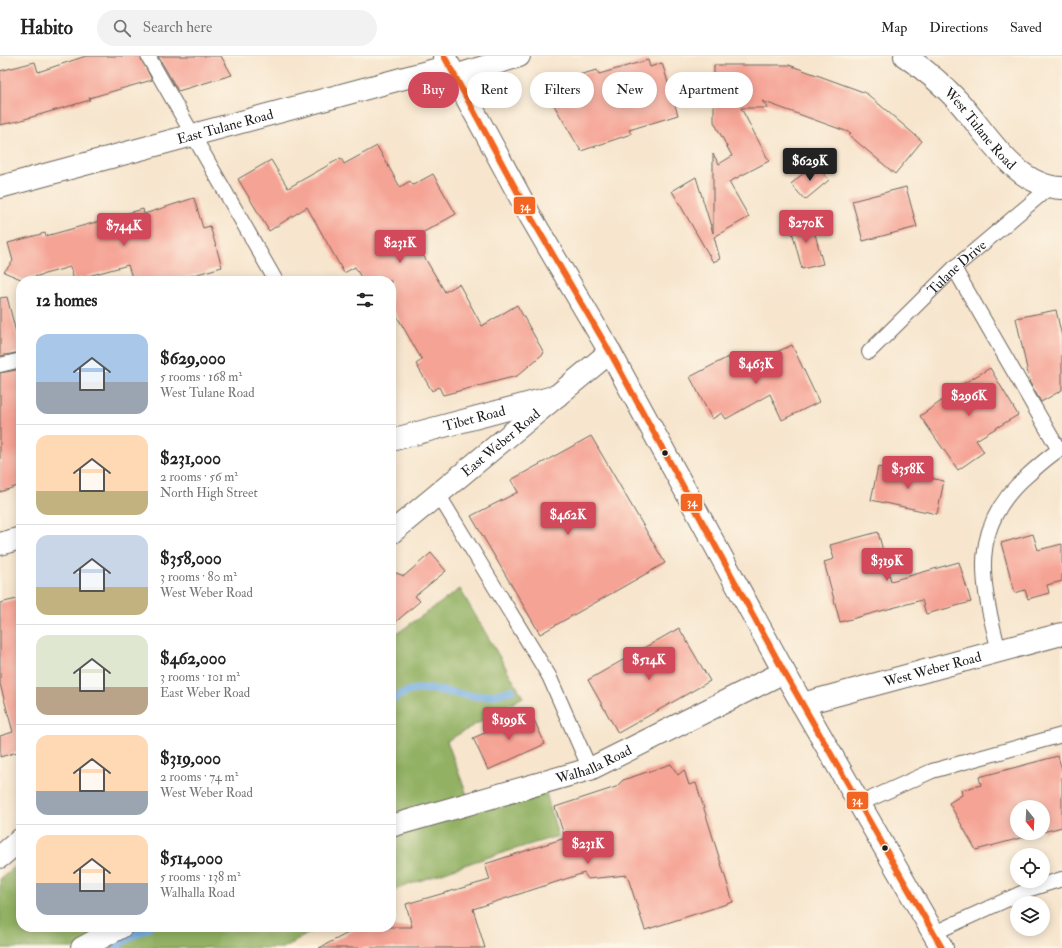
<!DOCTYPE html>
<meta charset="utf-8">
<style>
:root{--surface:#fff;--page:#f2f2f2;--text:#222;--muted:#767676;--line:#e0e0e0;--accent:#d1495b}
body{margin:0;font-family:"IM FELL Double Pica",serif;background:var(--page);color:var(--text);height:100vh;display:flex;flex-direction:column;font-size:15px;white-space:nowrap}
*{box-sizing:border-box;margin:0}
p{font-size:13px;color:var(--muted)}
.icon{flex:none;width:22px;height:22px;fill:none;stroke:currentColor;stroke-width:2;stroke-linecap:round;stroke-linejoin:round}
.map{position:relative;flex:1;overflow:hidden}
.sheet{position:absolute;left:16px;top:220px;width:380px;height:656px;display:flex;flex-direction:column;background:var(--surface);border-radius:16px;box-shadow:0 2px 10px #0003}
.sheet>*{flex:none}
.hud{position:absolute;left:408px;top:16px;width:380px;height:36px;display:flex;gap:8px}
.needle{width:26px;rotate:162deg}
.buttons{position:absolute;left:1010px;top:744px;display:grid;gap:8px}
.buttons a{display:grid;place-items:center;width:40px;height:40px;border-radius:50%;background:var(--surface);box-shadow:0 2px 10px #0003;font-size:20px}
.price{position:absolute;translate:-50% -34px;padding:0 9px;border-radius:4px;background:var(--accent);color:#fff;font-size:13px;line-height:26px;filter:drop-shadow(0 1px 2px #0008)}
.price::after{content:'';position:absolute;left:50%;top:24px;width:12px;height:9px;margin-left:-6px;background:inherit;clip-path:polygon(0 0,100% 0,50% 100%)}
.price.current{background:#222;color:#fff}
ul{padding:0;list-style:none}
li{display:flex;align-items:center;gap:12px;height:100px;padding:0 20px}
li+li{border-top:1px solid var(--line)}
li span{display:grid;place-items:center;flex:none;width:112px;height:80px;border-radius:12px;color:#555}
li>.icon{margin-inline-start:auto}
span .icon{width:48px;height:48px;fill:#fffc;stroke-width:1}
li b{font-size:17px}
h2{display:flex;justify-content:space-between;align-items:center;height:48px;padding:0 20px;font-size:17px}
.pill{padding:0 14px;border-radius:18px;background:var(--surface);box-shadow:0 2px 10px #0003;font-size:14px;line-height:36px}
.pill.current{background:var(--accent);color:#fff}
header{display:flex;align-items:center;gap:24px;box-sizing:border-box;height:56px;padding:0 20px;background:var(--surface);border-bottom:1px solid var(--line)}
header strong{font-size:19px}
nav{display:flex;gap:22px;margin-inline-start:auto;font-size:14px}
.search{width:280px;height:36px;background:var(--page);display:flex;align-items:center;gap:10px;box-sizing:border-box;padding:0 14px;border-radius:22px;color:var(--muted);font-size:15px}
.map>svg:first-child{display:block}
.forest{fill:#92b164;stroke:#576640}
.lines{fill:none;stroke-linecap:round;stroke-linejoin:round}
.stream{stroke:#74ade4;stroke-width:8}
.building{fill:#f5a394}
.lane-casing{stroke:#69625a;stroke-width:16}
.street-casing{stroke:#69625a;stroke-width:24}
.secondary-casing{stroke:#69625a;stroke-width:24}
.primary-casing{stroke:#69625a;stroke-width:24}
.lane{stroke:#fff;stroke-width:14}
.street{stroke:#fff;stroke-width:22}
.secondary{stroke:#fff;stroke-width:22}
.primary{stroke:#fff;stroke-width:22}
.bus-1-casing{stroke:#fcf5e5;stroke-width:9}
.bus-1{stroke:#f26522;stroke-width:6}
.bus-dot{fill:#1c1c1c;stroke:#fcf5e5;stroke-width:1.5}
.labels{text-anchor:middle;stroke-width:4;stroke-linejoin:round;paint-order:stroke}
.street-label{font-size:14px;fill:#1c1c1c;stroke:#fcf5e5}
.line-badge{stroke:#fcf5e5;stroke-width:1.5}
.badge-label{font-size:11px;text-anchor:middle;font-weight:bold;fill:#fff}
</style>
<header>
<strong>Habito</strong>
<div class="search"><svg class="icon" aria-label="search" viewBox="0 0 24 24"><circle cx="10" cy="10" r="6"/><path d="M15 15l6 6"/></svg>Search here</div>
<nav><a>Map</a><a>Directions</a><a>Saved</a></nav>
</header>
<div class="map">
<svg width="1062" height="892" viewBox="0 0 1062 892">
<rect width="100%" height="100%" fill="#fcf5e5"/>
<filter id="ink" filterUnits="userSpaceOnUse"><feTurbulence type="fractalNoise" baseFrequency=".025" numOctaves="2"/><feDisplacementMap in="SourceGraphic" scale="8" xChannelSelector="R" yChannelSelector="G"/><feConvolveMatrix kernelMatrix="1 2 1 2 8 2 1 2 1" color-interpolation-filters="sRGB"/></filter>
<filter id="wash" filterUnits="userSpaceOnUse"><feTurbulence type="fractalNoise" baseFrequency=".012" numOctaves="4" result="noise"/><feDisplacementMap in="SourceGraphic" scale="16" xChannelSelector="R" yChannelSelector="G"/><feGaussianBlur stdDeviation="0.9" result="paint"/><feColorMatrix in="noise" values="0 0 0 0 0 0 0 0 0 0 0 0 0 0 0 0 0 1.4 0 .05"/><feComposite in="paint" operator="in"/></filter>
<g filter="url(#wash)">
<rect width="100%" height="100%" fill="#f7e5cd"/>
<g class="forest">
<polygon points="460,533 523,641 447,685 470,747 543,726 558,780 476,805 391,835 391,578 399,576"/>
<polygon points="21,806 21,871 320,871 283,892 0,892 0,823"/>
</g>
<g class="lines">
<g class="stream">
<path d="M391,644C421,623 444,638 475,640C488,641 500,638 512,634"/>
<polyline points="114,892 128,882 149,871"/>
</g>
</g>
<g id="blocks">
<g class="building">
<polygon points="86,0 140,0 152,24 89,42 90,44 18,65 0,69 0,15 35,6 38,16"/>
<polygon points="158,0 221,0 232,19 178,35"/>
<polygon points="648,4 650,11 662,7 678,59 629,74 631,78 581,95 542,29 597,14 599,18"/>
<polygon points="714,9 789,9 825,22 866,37 922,85 895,118 849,79 851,77 762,45 768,52 741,52 769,105 729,126 749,161 714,181 720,203 713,206 672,135 696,121 713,177 713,98 719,108 732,100 714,66"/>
<polygon points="377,90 400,131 410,125 413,129 433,118 456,158 413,182 445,236 459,228 482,270 517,249 544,297 517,320 443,339 439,331 432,335 416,308 422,304 391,250 391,225 363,225 355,211 344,217 307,151 269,175 238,123 271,104 288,132 341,102 344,108"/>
<polygon points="815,107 829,124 805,144 791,128"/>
<polygon points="906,131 917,171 863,185 852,145"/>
<polygon points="194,142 203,172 210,170 222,211 173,225 133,225 128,209 74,224 70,211 23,224 4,216 13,205 8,187 45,177 46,180 143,153 144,158"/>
<polygon points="811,163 823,208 802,213 790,168"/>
<polygon points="7,241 21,296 0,300 0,242"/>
<polygon points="1056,254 1062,281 1062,334 1041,346 1030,327 1016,262"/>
<polygon points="792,289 819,346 782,364 770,338 726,363 722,357 712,363 690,321 728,301 736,315"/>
<polygon points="990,312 1018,359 976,384 984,396 958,414 920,360 957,334 956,332"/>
<polygon points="21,313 21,429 0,436 0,317"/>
<polygon points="591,380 665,507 540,578 471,460 518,436 511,424"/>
<polygon points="878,411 944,425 937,458 871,444"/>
<polygon points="878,476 891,525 959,506 971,546 926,558 922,544 840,566 824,506 834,503 830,489"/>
<polygon points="1033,478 1038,494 1062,488 1062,525 1047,529 1049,537 1028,543 1025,534 1015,537 1001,487"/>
<polygon points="431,497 446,515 415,540 420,545 391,570 391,515 404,520"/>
<polygon points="21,542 21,695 0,701 0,680 13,676 0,628 0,547"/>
<polygon points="679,572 710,625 618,677 588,624"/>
<polygon points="531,657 545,688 488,714 473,682"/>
<polygon points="1058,700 1062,714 1062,771 1043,776 1043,751 1017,751 1017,777 1039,777 976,794 949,747 962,739 961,734 981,729 979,721"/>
<polygon points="671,708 678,719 684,714 689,729 696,727 733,846 645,874 627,819 588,823 584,817 473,853 485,892 319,892 360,871 412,871 406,848 490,824 485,808 565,782 555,751 616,731 623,724"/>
</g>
</g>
</g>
<g filter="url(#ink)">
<use href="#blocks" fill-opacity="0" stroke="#69625a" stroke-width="1"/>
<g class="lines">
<defs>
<g id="lane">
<polyline points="148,0 276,225"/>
<polyline points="954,212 1059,394"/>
<path id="s1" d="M869,296L954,212L1050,131"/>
<polyline points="0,309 21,304"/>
<polyline points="438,438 549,620 590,713"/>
<path d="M999,595C981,526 968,471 1028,419C1039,409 1050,399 1062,392"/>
<polyline points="859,748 932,715 1062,679"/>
<polyline points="934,877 1030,833 1062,823"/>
</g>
<g id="street">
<path id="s2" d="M905,0C924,13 942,28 958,45C987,77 1014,130 1062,132"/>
<polyline points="455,20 519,0"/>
<path id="s3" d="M0,131L449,10"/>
<path id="s4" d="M391,384L557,340"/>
<polyline points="0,488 21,482"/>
<path id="s5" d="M802,648L1062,578"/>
<path id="s6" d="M391,770L590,713L784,616"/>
<polyline points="82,892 121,871"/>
</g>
<g id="secondary">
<path id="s7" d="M391,477L610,296"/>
<polyline points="0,801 21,783"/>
</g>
<polyline id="primary" points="444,0 532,163 610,296 784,616 942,892"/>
</defs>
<use href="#lane" class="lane-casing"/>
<use href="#street" class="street-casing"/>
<use href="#secondary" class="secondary-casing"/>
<use href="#primary" class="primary-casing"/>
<use href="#lane" class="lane"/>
<use href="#street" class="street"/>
<use href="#secondary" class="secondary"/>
<use href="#primary" class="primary"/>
<defs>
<polyline id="bus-1" points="444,0 532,163 610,296 784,616 942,892"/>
</defs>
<use href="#bus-1" class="bus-1-casing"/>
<use href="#bus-1" class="bus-1"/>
</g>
</g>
<g class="bus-dot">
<circle cx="665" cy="397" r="3.5"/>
<circle cx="885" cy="792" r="3.5"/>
</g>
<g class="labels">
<g class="street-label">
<text dy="5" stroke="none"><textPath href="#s3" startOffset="233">East Tulane Road</textPath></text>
<text dy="5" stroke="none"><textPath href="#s2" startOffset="105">West Tulane Road</textPath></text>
<text dy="5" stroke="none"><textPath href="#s1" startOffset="122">Tulane Drive</textPath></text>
<text dy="5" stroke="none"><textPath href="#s4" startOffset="86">Tibet Road</textPath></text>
<text dy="5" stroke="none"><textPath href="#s7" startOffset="142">East Weber Road</textPath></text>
<text dy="5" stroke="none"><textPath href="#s5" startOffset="135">West Weber Road</textPath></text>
<text dy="5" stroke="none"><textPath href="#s6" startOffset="212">Walhalla Road</textPath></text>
</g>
</g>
<g class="line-badge">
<rect x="513" y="140" width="23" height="19" rx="4" fill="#f26522"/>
<rect x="680" y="437" width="23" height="19" rx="4" fill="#f26522"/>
<rect x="846" y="735" width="23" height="19" rx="4" fill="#f26522"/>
</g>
<g class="badge-label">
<text x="525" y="154">34</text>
<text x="692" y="450">34</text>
<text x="857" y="748">34</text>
</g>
</svg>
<div class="buttons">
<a><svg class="needle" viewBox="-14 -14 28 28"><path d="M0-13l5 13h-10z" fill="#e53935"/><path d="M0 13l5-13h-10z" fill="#767676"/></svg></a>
<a><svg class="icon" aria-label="locate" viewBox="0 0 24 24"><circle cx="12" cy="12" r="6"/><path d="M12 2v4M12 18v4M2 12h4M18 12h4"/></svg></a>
<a><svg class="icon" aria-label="layers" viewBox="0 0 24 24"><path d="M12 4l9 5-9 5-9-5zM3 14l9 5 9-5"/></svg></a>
</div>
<b class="price current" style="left:810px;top:126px">$629K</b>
<b class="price" style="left:806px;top:188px">$270K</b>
<b class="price" style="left:124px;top:191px">$744K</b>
<b class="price" style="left:400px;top:208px">$231K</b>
<b class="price" style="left:756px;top:329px">$463K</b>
<b class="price" style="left:969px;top:361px">$296K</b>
<b class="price" style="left:908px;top:434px">$358K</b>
<b class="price" style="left:568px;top:480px">$462K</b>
<b class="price" style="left:887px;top:526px">$319K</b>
<b class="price" style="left:649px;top:625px">$514K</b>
<b class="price" style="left:509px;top:685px">$199K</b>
<b class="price" style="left:588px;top:809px">$231K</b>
<div class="hud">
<a class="pill current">Buy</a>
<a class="pill">Rent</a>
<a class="pill">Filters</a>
<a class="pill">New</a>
<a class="pill">Apartment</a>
</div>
<section class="sheet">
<h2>12 homes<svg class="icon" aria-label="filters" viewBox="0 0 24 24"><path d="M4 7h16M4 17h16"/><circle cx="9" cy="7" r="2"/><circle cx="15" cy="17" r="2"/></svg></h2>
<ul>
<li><span style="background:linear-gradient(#a9c7e8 60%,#9aa5b1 0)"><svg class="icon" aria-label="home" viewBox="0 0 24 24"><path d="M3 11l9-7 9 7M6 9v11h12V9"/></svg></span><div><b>$629,000</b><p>5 rooms · 168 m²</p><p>West Tulane Road</p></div></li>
<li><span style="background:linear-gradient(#ffd9b3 70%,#c2b280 0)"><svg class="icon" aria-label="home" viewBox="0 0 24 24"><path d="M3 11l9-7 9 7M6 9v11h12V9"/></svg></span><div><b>$231,000</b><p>2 rooms · 56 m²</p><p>North High Street</p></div></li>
<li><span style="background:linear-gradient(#c9d6e8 65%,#c2b280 0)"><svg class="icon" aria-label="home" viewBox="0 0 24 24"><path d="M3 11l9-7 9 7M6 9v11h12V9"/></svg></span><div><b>$358,000</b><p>3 rooms · 80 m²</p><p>West Weber Road</p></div></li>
<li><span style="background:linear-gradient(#dfe7d0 65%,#b9a48a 0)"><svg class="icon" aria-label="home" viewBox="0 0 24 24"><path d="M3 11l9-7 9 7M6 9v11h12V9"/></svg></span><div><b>$462,000</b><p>3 rooms · 101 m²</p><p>East Weber Road</p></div></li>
<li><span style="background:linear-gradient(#ffd9b3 70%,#9aa5b1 0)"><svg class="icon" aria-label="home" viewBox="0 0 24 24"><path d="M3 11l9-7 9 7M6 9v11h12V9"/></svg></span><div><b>$319,000</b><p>2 rooms · 74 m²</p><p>West Weber Road</p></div></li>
<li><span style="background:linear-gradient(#ffd9b3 60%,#9aa5b1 0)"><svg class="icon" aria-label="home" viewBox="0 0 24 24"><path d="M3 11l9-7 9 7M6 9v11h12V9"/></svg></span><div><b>$514,000</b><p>5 rooms · 138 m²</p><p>Walhalla Road</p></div></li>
</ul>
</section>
</div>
